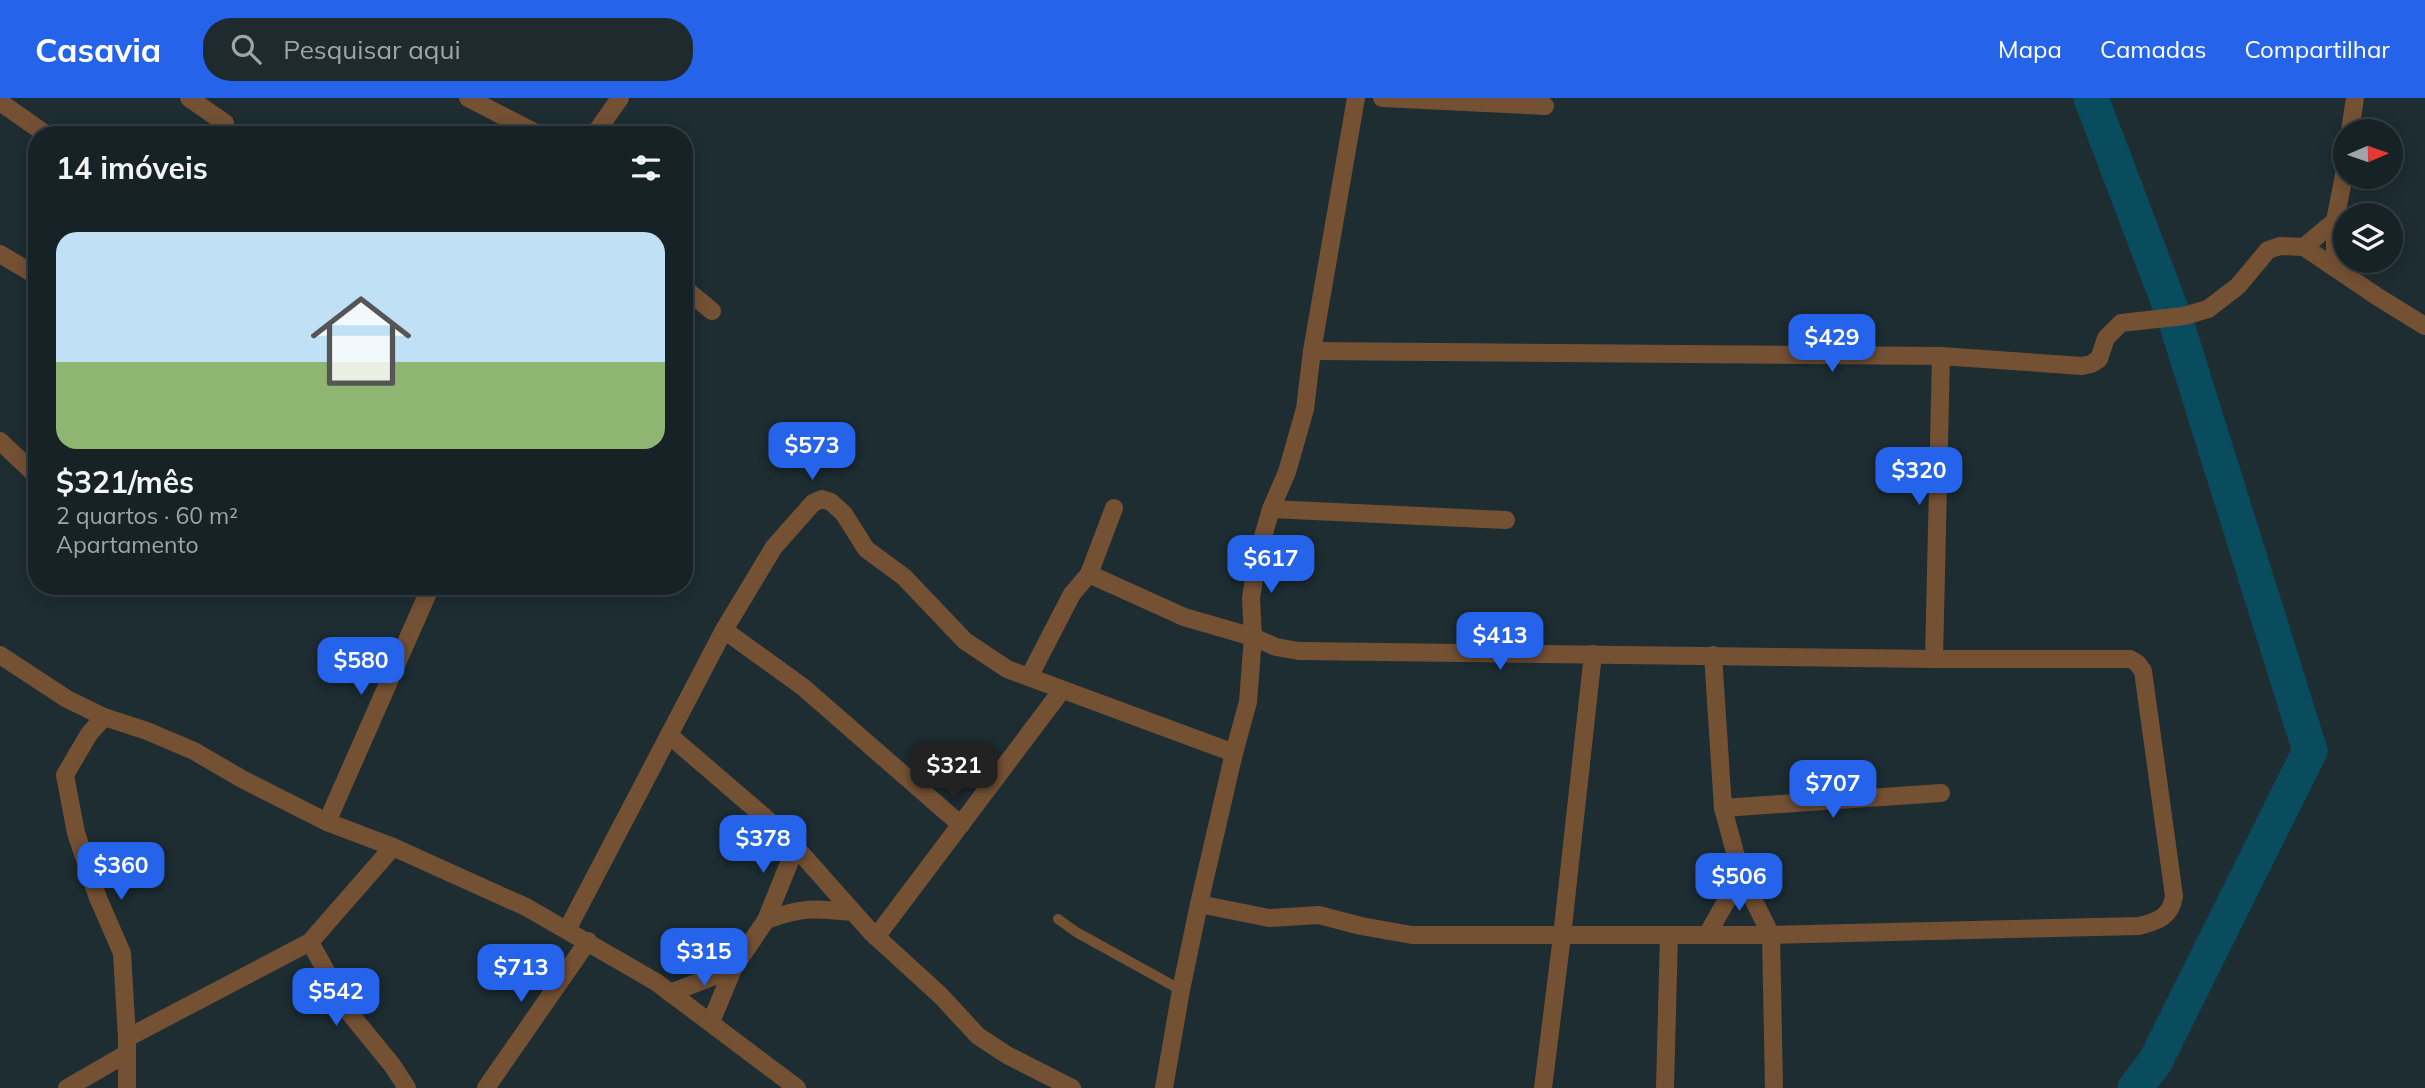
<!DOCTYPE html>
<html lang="pt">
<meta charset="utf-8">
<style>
:root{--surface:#162226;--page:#1f2a2e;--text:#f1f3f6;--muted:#9ea4a7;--line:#353f43;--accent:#2563eb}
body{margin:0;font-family:Mulish,sans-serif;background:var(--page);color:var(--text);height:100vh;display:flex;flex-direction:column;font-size:26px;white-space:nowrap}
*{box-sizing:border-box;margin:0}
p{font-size:23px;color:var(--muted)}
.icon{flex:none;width:38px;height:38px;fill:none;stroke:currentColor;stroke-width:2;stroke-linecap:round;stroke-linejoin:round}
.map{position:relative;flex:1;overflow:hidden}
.sheet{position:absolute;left:28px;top:28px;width:665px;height:469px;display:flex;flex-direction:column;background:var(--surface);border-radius:28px;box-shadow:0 4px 18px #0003,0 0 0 2px var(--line)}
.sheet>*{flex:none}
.needle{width:46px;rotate:88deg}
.buttons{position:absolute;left:2333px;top:21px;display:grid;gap:14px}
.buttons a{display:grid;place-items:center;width:70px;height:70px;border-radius:50%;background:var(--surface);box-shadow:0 4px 18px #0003,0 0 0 2px var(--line);font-size:35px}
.price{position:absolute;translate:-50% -60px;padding:0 16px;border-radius:14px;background:var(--accent);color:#fff;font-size:23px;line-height:46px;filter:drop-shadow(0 2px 4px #0008)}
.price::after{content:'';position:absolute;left:50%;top:42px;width:21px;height:16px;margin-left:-10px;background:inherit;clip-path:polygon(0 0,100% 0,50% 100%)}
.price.active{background:#222;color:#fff}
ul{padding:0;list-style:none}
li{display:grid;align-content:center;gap:14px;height:371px;padding:0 28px}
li+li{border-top:2px solid var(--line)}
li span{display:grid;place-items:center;height:217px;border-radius:21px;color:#555}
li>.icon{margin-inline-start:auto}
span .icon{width:126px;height:126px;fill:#fffc;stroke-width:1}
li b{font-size:30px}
h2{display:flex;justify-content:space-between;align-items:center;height:84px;padding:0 28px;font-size:30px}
header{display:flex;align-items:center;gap:42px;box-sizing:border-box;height:98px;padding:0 35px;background:var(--accent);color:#fff}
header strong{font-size:33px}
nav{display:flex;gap:38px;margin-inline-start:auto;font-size:24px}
.search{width:490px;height:63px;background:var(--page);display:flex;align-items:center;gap:18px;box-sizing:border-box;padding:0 24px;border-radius:28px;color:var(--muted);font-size:26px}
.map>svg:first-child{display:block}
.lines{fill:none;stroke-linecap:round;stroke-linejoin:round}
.river{stroke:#094c5e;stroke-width:35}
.lane{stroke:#755134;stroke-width:10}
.street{stroke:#755134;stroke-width:18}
</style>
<header>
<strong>Casavia</strong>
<div class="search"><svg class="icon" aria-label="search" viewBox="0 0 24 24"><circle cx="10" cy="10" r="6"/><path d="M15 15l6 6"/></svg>Pesquisar aqui</div>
<nav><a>Mapa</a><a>Camadas</a><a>Compartilhar</a></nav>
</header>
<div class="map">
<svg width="2425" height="990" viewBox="0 0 2425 990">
<rect width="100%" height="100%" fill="#1d2d32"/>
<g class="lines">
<polyline class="river" points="2091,0 2176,224 2310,653 2155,964 2135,990"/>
<polyline class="lane" points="1058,821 1076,834 1181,892"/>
<g class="street">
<polyline points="189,0 225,25"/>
<polyline points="468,0 540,37"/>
<polyline points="1382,0 1545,8"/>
<polyline points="0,4 47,37"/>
<polyline points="2350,33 2355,0"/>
<polyline points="594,37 620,0"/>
<polyline points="2304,149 2335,123"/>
<polyline points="0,156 37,178"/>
<polyline points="2335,168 2335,123 2345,72"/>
<polyline points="684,190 712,213"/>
<polyline points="1312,253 1941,258 2082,268 2091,266 2099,261 2106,240 2121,225 2184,218 2208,211 2238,188 2268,152 2280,148 2304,149 2378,199 2425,228"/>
<polyline points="0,343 37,378"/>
<polyline points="1271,411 1506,422"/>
<path d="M1089,476L1184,519L1253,539L1276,549L1299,553L1934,561H2130L2137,565L2143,573L2174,798C2171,819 2158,823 2139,828L1771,837H1412L1361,828L1319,817L1269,820L1199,806"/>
<polyline points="724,532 803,589 961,727"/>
<polyline points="0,557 67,601 104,619 147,633 194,653 242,681 327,724 393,749 526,809 656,884 797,990"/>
<polyline points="1713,557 1723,710 1741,777 1771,837 1774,990"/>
<polyline points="1934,561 1941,258"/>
<polyline points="1029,579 1072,496 1089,476 1114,410"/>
<polyline points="104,619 89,636 65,677 76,735 98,800 122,855 127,940 127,990"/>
<polyline points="669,637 783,735 871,834 941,898 978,938 1007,957 1072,990"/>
<polyline points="1723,710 1941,695"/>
<polyline points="327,724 431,488"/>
<path d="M766,822C803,809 814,810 853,814"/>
<polyline points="567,832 724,532 774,449 813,405 822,401 831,404 844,416 866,451 904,479 965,543 1007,571 1234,655"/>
<polyline points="1707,837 1741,777"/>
<polyline points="876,839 1062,592"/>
<polyline points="310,844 348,913 392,967 407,990"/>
<polyline points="670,895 733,871"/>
<polyline points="711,924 733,871 766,822 796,748"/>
<polyline points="127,940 310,844 393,749"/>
<polyline points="67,990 126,956"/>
<polyline points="486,990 588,843"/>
<polyline points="1164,990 1181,892 1199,806 1234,655 1248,604 1253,539 1251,500 1258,456 1271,411 1287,374 1305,311 1312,253 1356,0"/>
<polyline points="1543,990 1562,838 1593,556"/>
<polyline points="1665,990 1669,837"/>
</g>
</g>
</svg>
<div class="buttons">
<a><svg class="needle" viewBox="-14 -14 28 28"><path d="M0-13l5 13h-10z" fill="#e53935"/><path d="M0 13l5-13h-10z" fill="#9ea4a7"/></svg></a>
<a><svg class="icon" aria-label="layers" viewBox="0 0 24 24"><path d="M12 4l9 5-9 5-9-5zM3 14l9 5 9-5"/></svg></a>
</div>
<b class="price" style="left:1832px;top:276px">$429</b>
<b class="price" style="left:812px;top:384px">$573</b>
<b class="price" style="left:1919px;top:409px">$320</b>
<b class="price" style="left:1271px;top:497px">$617</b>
<b class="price" style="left:1500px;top:574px">$413</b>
<b class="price" style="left:361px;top:599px">$580</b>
<b class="price active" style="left:954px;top:704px">$321</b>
<b class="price" style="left:1833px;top:722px">$707</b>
<b class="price" style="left:763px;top:777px">$378</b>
<b class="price" style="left:121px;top:804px">$360</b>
<b class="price" style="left:1739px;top:815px">$506</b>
<b class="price" style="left:704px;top:890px">$315</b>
<b class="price" style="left:521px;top:906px">$713</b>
<b class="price" style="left:336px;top:930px">$542</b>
<section class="sheet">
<h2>14 imóveis<svg class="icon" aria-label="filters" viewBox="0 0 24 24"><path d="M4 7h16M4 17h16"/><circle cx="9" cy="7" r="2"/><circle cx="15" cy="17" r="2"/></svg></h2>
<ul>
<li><span style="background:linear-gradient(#bfe0f5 60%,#8fb573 0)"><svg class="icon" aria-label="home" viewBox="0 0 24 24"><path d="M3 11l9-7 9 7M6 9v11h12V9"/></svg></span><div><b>$321/mês</b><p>2 quartos · 60 m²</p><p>Apartamento</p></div></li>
</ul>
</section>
</div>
